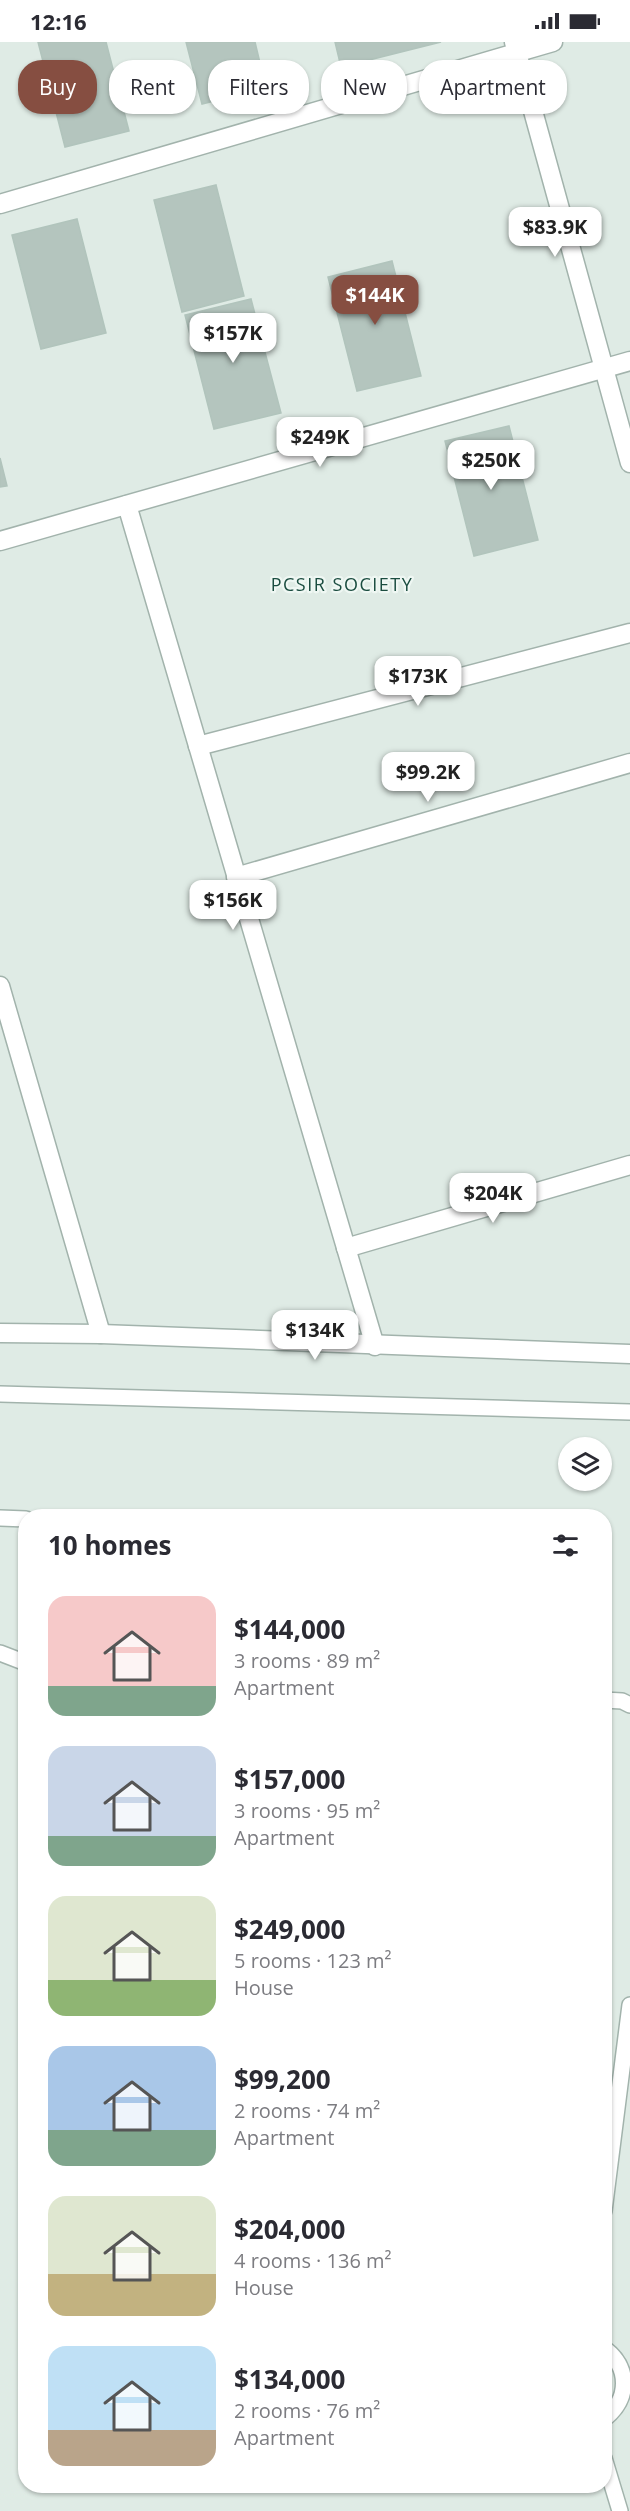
<!DOCTYPE html>
<meta charset="utf-8">
<style>
:root{--surface:#fff;--page:#f7f7f7;--text:#2b2b33;--muted:#7c7c81;--accent:#864e41}
body{margin:0;font-family:"Open Sans",sans-serif;background:var(--page);color:var(--text);height:100vh;display:flex;flex-direction:column;font-size:22px;white-space:nowrap}
*{box-sizing:border-box;margin:0}
p{font-size:20px;color:var(--muted)}
.icon{flex:none;width:33px;height:33px;fill:none;stroke:currentColor;stroke-width:2;stroke-linecap:round;stroke-linejoin:round}
.map{position:relative;flex:1;overflow:hidden}
.details{position:absolute;left:18px;top:1467px;width:594px;height:984px;display:flex;flex-direction:column;background:var(--surface);border-radius:24px;box-shadow:0 2px 4px #0004}
.details>*{flex:none}
.banner{position:absolute;left:18px;top:18px;width:594px;height:54px;display:flex;gap:12px}
.buttons{position:absolute;left:558px;top:1395px;display:grid;gap:12px}
.buttons a{display:grid;place-items:center;width:54px;height:54px;border-radius:50%;background:var(--surface);box-shadow:0 2px 4px #0004;font-size:30px}
.price{position:absolute;translate:-50% -51px;padding:0 14px;border-radius:12px;background:#fff;color:#222;font-size:20px;line-height:39px;filter:drop-shadow(0 2px 3px #0008)}
.price::after{content:'';position:absolute;left:50%;top:36px;width:18px;height:14px;margin-left:-9px;background:inherit;clip-path:polygon(0 0,100% 0,50% 100%)}
.price.selected{background:var(--accent);color:#fff}
ul{padding:0;list-style:none}
li{display:flex;align-items:center;gap:18px;height:150px;padding:0 30px}
li span{display:grid;place-items:center;flex:none;width:168px;height:120px;border-radius:18px;color:#555}
li>.icon{margin-inline-start:auto}
span .icon{width:72px;height:72px;fill:#fffc;stroke-width:1}
li b{font-size:26px}
h2{display:flex;justify-content:space-between;align-items:center;height:72px;padding:0 30px;font-size:26px}
.tag{padding:0 21px;border-radius:24px;background:var(--surface);box-shadow:0 2px 4px #0004;font-size:21px;line-height:54px}
.tag.selected{background:var(--accent);color:#fff}
.status{display:flex;justify-content:space-between;align-items:center;height:42px;padding:0 30px;background:var(--surface);direction:ltr}
.status svg{height:16px;fill:currentColor}
.map>svg:first-child{display:block}
.building{fill:#b4c5be;stroke:#b1c4bc;stroke-width:1.5}
.lines{fill:none;stroke-linecap:round;stroke-linejoin:round}
.lane-casing{stroke:#a2b3ac;stroke-width:18}
.street-casing{stroke:#a2b3ac;stroke-width:21}
.lane{stroke:#fff;stroke-width:15}
.street{stroke:#fff;stroke-width:18}
.labels{text-anchor:middle;stroke-width:4.5;stroke-linejoin:round;paint-order:stroke}
.neighbourhood-label{font-size:18px;letter-spacing:1.5px;fill:#1b4d40;stroke:#eff7f3}
</style>
<div class="status"><b>12:16</b><svg viewBox="0 0 49 12"><path d="M0 12V9h3v3zM5 12V6h3v6zM10 12V3h3v9zM15 12V0h3v12zM26 1h20v11H26zM47 4h2v5h-2z"/></svg></div>
<div class="map">
<svg width="630" height="2469" viewBox="0 0 630 2469">
<rect width="100%" height="100%" fill="#dfebe5"/>
<g class="building">
<polygon points="38,0 106,0 129,89 65,105"/>
<polygon points="186,0 255,0 266,46 202,62"/>
<polygon points="335,0 441,0 341,25"/>
<polygon points="216,143 244,254 182,270 154,158"/>
<polygon points="77,177 106,291 41,307 12,193"/>
<polygon points="392,219 421,334 357,349 328,235"/>
<polygon points="251,257 281,371 214,387 185,273"/>
<polygon points="509,384 538,498 474,514 445,399"/>
<polygon points="0,416 7,444 0,445"/>
</g>
<g class="lines">
<defs>
<g id="lane">
<polyline points="0,1352 630,1370"/>
<polyline points="0,1476 26,1477"/>
<polyline points="0,1611 26,1621"/>
<polyline points="604,1658 622,1659 630,1663"/>
<polyline points="604,2169 630,1963"/>
<path d="M604,2306C630,2325 630,2357 604,2377"/>
<polyline points="604,2416 620,2469"/>
</g>
<g id="street">
<polyline points="514,0 630,421"/>
<polyline points="0,162 553,0"/>
<polyline points="127,463 375,1304"/>
<polyline points="0,499 630,319"/>
<polyline points="198,704 630,591"/>
<polyline points="236,835 630,721"/>
<polyline points="0,944 101,1292"/>
<polyline points="346,1206 630,1123"/>
<polyline points="0,1291 101,1292 630,1312"/>
</g>
</defs>
<use href="#lane" class="lane-casing"/>
<use href="#street" class="street-casing"/>
<use href="#lane" class="lane"/>
<use href="#street" class="street"/>
</g>
<g class="labels">
<g class="neighbourhood-label">
<text x="342" y="549">PCSIR SOCIETY</text>
</g>
</g>
</svg>
<div class="buttons">
<a><svg class="icon" aria-label="layers" viewBox="0 0 24 24"><path d="M12 4l9 5-9 5-9-5zM3 14l9 5 9-5"/></svg></a>
</div>
<b class="price" style="left:555px;top:216px">$83.9K</b>
<b class="price selected" style="left:375px;top:284px">$144K</b>
<b class="price" style="left:233px;top:322px">$157K</b>
<b class="price" style="left:320px;top:426px">$249K</b>
<b class="price" style="left:491px;top:449px">$250K</b>
<b class="price" style="left:418px;top:665px">$173K</b>
<b class="price" style="left:428px;top:761px">$99.2K</b>
<b class="price" style="left:233px;top:889px">$156K</b>
<b class="price" style="left:493px;top:1182px">$204K</b>
<b class="price" style="left:315px;top:1319px">$134K</b>
<div class="banner">
<a class="tag selected">Buy</a>
<a class="tag">Rent</a>
<a class="tag">Filters</a>
<a class="tag">New</a>
<a class="tag">Apartment</a>
</div>
<section class="details">
<h2>10 homes<svg class="icon" aria-label="filters" viewBox="0 0 24 24"><path d="M4 7h16M4 17h16"/><circle cx="9" cy="7" r="2"/><circle cx="15" cy="17" r="2"/></svg></h2>
<ul>
<li><span style="background:linear-gradient(#f6c9c9 75%,#7fa58c 0)"><svg class="icon" aria-label="home" viewBox="0 0 24 24"><path d="M3 11l9-7 9 7M6 9v11h12V9"/></svg></span><div><b>$144,000</b><p>3 rooms · 89 m²</p><p>Apartment</p></div></li>
<li><span style="background:linear-gradient(#c9d6e8 75%,#7fa58c 0)"><svg class="icon" aria-label="home" viewBox="0 0 24 24"><path d="M3 11l9-7 9 7M6 9v11h12V9"/></svg></span><div><b>$157,000</b><p>3 rooms · 95 m²</p><p>Apartment</p></div></li>
<li><span style="background:linear-gradient(#dfe7d0 70%,#8fb573 0)"><svg class="icon" aria-label="home" viewBox="0 0 24 24"><path d="M3 11l9-7 9 7M6 9v11h12V9"/></svg></span><div><b>$249,000</b><p>5 rooms · 123 m²</p><p>House</p></div></li>
<li><span style="background:linear-gradient(#a9c7e8 70%,#7fa58c 0)"><svg class="icon" aria-label="home" viewBox="0 0 24 24"><path d="M3 11l9-7 9 7M6 9v11h12V9"/></svg></span><div><b>$99,200</b><p>2 rooms · 74 m²</p><p>Apartment</p></div></li>
<li><span style="background:linear-gradient(#dfe7d0 65%,#c2b280 0)"><svg class="icon" aria-label="home" viewBox="0 0 24 24"><path d="M3 11l9-7 9 7M6 9v11h12V9"/></svg></span><div><b>$204,000</b><p>4 rooms · 136 m²</p><p>House</p></div></li>
<li><span style="background:linear-gradient(#bfe0f5 70%,#b9a48a 0)"><svg class="icon" aria-label="home" viewBox="0 0 24 24"><path d="M3 11l9-7 9 7M6 9v11h12V9"/></svg></span><div><b>$134,000</b><p>2 rooms · 76 m²</p><p>Apartment</p></div></li>
</ul>
</section>
</div>
